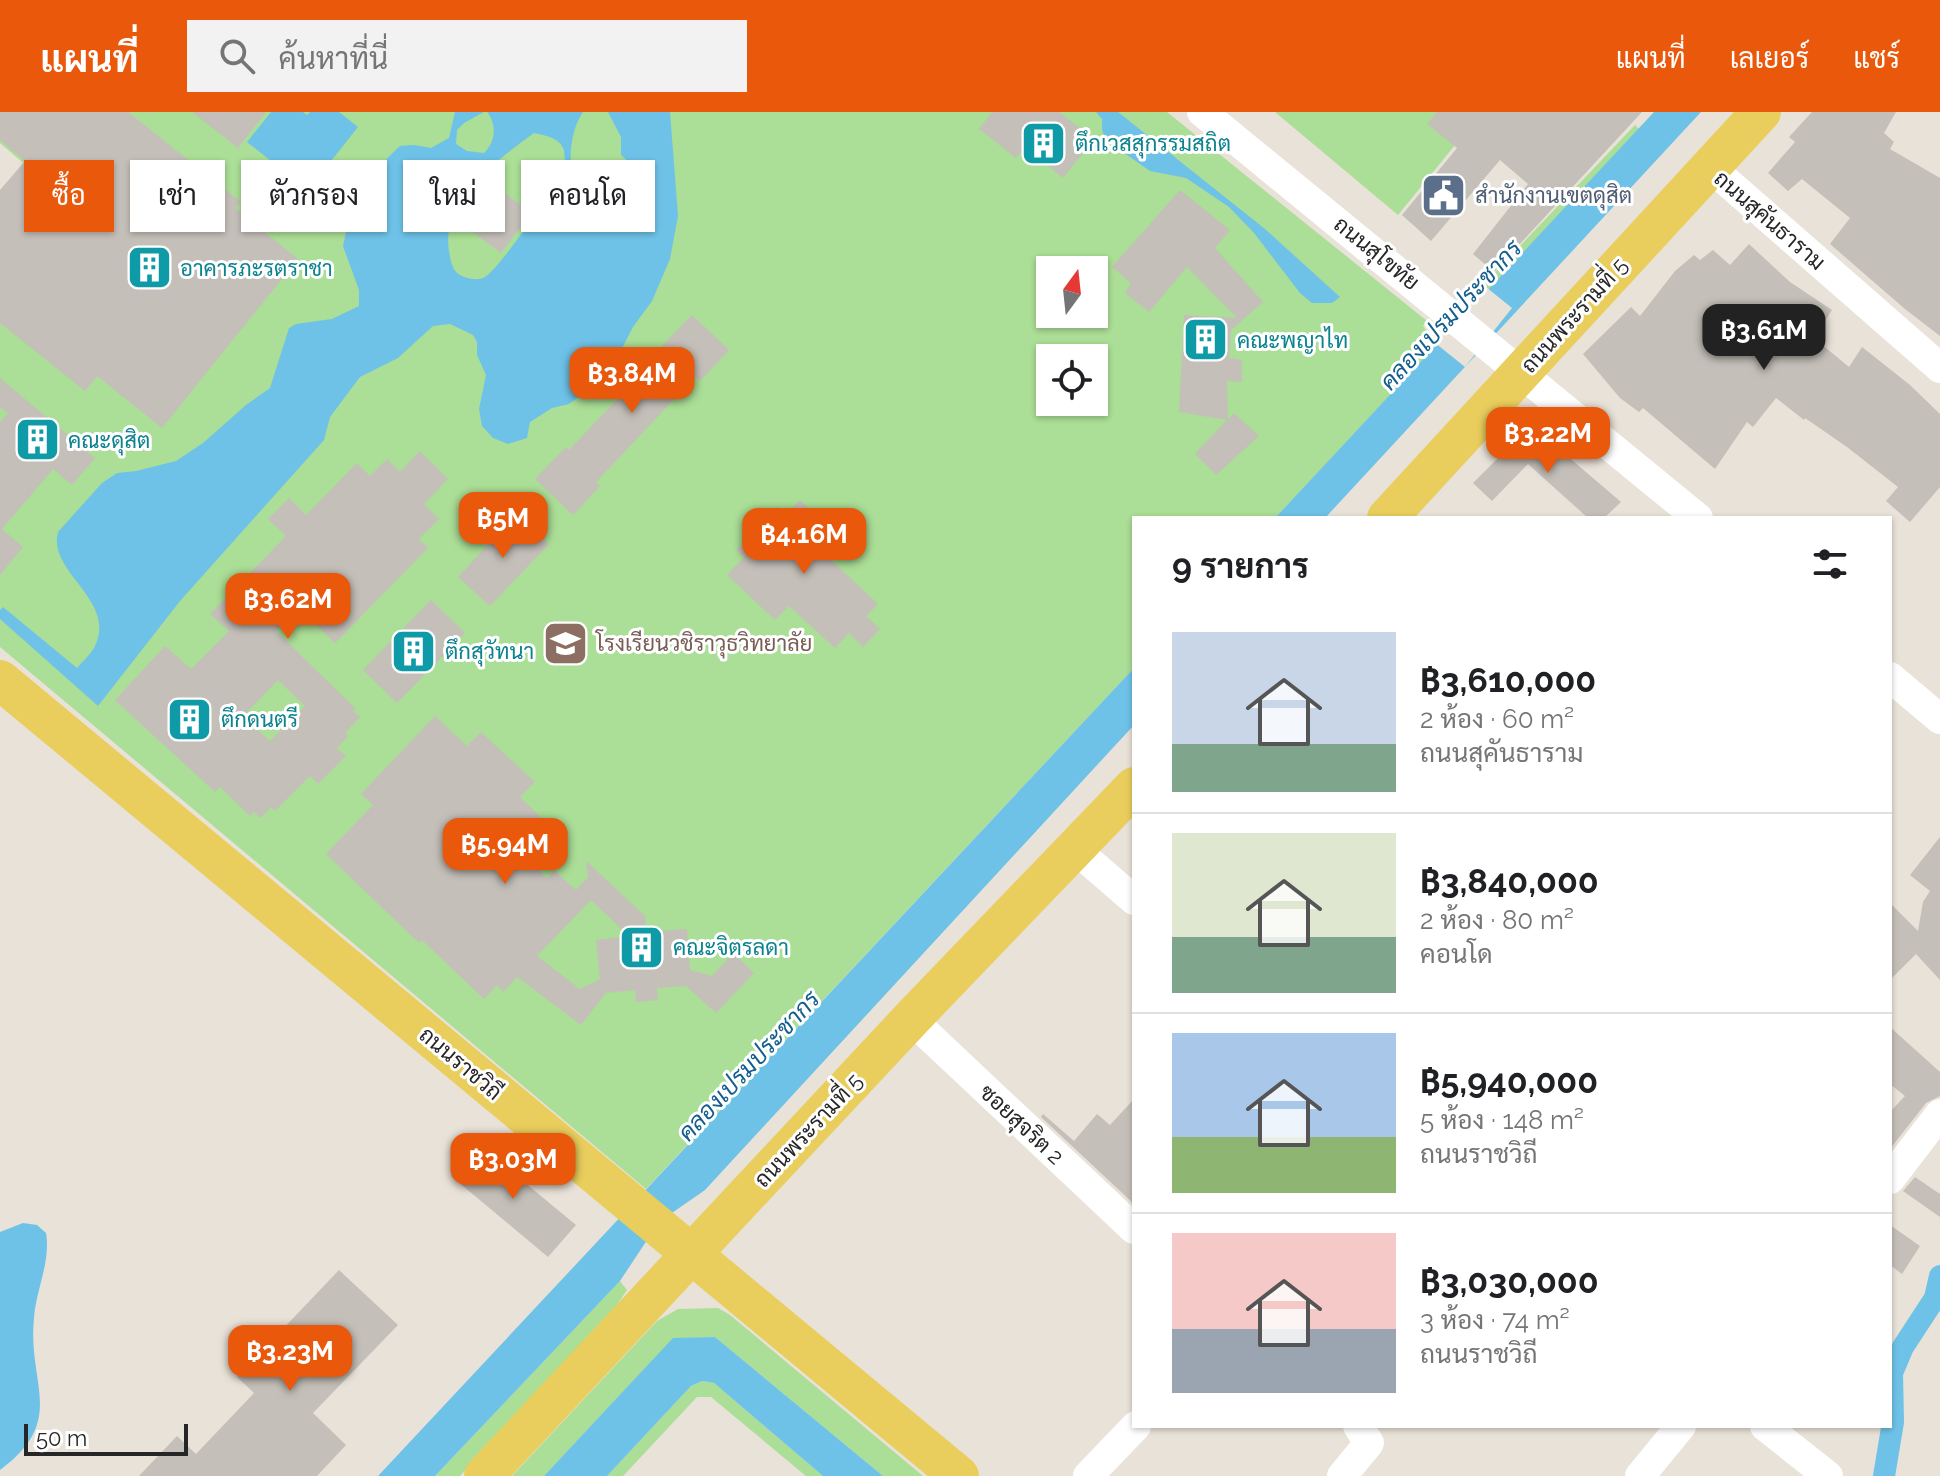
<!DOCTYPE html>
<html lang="th">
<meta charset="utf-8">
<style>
:root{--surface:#fff;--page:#f2f2f2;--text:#202124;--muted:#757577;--line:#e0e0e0;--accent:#ea580c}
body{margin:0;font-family:Raleway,Sarabun,sans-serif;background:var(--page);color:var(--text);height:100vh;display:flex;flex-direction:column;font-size:30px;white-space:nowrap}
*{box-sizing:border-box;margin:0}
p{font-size:26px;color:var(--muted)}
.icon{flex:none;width:44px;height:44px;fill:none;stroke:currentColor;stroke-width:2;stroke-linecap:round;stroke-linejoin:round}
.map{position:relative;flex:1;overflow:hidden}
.details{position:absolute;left:1132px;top:404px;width:760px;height:912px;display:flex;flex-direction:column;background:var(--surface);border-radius:0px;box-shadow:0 2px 6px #0004}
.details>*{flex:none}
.hud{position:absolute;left:24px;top:48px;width:760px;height:72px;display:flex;gap:16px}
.needle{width:52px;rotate:15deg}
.tools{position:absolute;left:1036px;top:144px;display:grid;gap:16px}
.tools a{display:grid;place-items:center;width:72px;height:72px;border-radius:0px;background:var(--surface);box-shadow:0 2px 6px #0004;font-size:40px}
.scale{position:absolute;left:24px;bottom:20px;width:164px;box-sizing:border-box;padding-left:8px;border:4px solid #262626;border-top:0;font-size:22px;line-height:28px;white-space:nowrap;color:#262626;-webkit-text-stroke:6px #fff;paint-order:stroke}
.price{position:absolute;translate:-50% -68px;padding:0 18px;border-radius:16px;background:var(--accent);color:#fff;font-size:26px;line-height:52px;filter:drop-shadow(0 2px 4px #0008)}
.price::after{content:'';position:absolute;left:50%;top:48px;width:24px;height:18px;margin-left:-12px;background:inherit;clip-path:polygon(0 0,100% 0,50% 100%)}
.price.current{background:#222;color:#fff}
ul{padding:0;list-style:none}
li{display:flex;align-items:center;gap:24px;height:200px;padding:0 40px}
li+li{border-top:2px solid var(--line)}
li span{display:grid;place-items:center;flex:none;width:224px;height:160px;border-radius:0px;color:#555}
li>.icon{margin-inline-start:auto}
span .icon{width:96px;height:96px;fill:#fffc;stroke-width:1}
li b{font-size:34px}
h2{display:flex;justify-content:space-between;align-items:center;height:96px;padding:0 40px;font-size:34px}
.pill{padding:0 28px;border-radius:0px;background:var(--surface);box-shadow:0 2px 6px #0004;font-size:28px;line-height:72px}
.pill.current{background:var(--accent);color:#fff}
header{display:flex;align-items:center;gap:48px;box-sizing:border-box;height:112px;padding:0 40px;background:var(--accent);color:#fff}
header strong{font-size:38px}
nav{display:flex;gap:44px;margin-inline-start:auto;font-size:28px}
.search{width:560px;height:72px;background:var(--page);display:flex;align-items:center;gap:20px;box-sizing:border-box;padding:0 28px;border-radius:0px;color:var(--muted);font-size:30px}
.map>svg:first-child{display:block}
.green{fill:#abde96;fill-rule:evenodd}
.water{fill:#6ec2e8;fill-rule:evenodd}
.pier{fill:#e9e2d8}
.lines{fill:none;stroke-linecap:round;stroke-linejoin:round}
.canal{stroke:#6ec2e8;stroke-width:22}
.building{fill:#c4bfb8;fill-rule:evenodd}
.minor{stroke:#fff;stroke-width:30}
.major{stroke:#e9ce5d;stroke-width:40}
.labels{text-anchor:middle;stroke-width:6;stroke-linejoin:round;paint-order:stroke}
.culture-label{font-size:22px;fill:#0d838f;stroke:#fff;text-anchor:start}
.service-label{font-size:22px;fill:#4e5e75;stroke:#fff;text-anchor:start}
.street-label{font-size:22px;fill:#262626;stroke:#fff}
.education-label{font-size:22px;fill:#785e54;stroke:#fff;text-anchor:start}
.water-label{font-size:24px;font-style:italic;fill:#135e8e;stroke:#fff}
</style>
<header>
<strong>แผนที่</strong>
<div class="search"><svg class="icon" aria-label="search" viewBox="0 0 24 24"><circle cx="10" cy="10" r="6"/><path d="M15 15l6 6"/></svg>ค้นหาที่นี่</div>
<nav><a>แผนที่</a><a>เลเยอร์</a><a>แชร์</a></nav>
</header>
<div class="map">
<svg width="1940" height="1364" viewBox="0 0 1940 1364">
<rect width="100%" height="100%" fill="#e9e2d8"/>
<g class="green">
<path d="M0,0H1167L1427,209L1423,214L1437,233L1275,406H1134V556L646,1077L0,535V154L61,83L0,31ZM1050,158H1094V202H1050ZM1050,246H1094V290H1050Z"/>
<polygon points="1275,0 1482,0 1398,103"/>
<polygon points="1635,13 1639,17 1489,177 1483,173"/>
<polygon points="620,1169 627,1178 610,1203 460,1364 435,1364"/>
<polygon points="718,1196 730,1203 923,1364 883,1364 715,1225 673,1227 544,1364 512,1364 657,1209 678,1197"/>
<polygon points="702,1269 714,1271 823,1364 806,1364 711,1285 697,1285 623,1364 607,1364 691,1274"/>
</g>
<g class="water">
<polygon points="271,0 303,0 307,3 310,0 339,0 358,15 308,78 247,30"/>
<path d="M455,0H484L464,11L457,18L456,32L467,39L484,41C496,30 497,12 487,0H583C570,18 563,63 584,78C597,87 612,89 627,92L636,83L640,61L621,43V25L608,0H670L678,104L670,147L652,189L633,215L609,262L569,292L552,296L530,310L527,326L508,332L493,326L482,314L479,297L486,263L477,243V230L473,223L450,212L433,214L398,246L360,265L330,305L324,328L180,489L98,594L0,507V498L3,495L77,556C82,550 90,543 94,536C119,488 47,461 58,420L102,371L117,361L136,359L176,349L203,331L246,293L270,276L289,216L296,212L332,207L359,194V178L343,134L351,96L364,81L379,76L380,67L376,57L400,34L414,33L431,36L449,26ZM534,21C546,24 559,25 564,38C564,40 565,48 565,50C562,67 500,156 485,165C479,169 468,167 462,164C454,161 451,152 450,144C437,90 496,49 534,21ZM461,51L464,64L454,87L442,88L435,85C432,66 442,52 461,51Z"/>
<polygon points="1096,0 1118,0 1265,117 1340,185 1332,191 1312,191 1300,181 1254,121 1229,95 1186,66 1150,59 1107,29 1102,18 1102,7"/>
<polygon points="1654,0 1701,0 1325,406 1275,406"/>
<polygon points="1134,556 1134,613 705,1078 659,1110 620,1169 435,1364 378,1364"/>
<path d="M23,1111L37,1113L46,1121C51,1149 36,1178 34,1206C27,1272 68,1308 0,1358V1120Z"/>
<polygon points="715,1225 883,1364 823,1364 714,1271 702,1269 691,1274 607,1364 544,1364 673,1226"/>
</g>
<polygon class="pier" points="1486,175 1512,196 1465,255 1434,230"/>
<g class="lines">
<polyline class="canal" points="1884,1364 1893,1310 1892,1261 1903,1235 1935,1186 1940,1164"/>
</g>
<g class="building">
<polygon points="0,0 128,0 241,90 235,96 298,147 162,316 97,264 85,279 0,211 0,78 25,49 0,28"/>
<polygon points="192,0 266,0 238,36"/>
<polygon points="992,0 1059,0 1094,27 1063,66 1025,35 1016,46 979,17"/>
<polygon points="1437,0 1642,0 1494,160 1473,142 1528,72 1500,48 1431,129 1402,103 1457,36 1427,12"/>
<polygon points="1812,0 1896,0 1884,21 1894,30 1890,37 1940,66 1940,224 1905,197 1830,132 1850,106 1802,67 1788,79 1768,61 1795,30 1789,25"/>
<polygon points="490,70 531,101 501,141 459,110"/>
<polygon points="1180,78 1230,118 1215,136 1263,190 1231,218 1229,246 1242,248 1242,270 1227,269 1228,308 1234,301 1259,324 1216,363 1195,342 1227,308 1179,300 1184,203 1237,206 1187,155 1149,200 1125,181 1131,171 1112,155"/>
<polygon points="1749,132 1790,170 1832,198 1814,226 1849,255 1862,235 1910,273 1940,302 1940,375 1910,410 1886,389 1898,375 1847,335 1805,306 1804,308 1776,286 1753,315 1747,310 1715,357 1643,296 1639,300 1620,286 1583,242 1631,195 1640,204 1675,159 1694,143 1700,148 1713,138 1730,153"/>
<polygon points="692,203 729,238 700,269 695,265 596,370 600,374 573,403 535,367 566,335 569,338 665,237 662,234"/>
<polygon points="0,266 95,346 72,373 53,357 2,417 23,435 0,463 0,310 8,301 0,295"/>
<polygon points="1538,320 1552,331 1621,390 1604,406 1588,406 1528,352 1492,389 1473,371 1521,323"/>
<path d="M420,339L448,367L424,392L439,407L419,427L428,436L335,531L299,496L276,519L356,597L353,599L360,605L345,621L348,624L337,636L346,644L318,672L310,664L275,699L271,695L261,706L254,700L250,704L220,675L215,680L115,588L165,534L191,557L229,519L210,502L286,424L268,407L289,386L306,403L357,351L370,364L387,347L400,360ZM278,568L305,594L270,629L243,604Z"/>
<polygon points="800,388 843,428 828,445 878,492 866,504 880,517 863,535 849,521 835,536 789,494 775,508 727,463 744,445 736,438 764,409 778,394 786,402"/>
<polygon points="516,402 549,432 490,494 458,465"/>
<polygon points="431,488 465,521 397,591 363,558"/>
<path d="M435,604L467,634L481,620L535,670L520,685L550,714L523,742L547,766L554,758L576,778L588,765L586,749L645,804L646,820L687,817L690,858L712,864L733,841L754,861L716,901L686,874L657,876L658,888L636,890L635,878L606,881L581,913L517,865L503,880L497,873L484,887L422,828L419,831L326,742L373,693L361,682ZM591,788L629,824L596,828L600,867L580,877L537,844Z"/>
<polygon points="1940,725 1940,868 1916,842 1890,868 1890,791 1918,819 1923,790 1930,779 1910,763"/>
<polygon points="1890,915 1940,960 1940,984 1926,991 1890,1037 1890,1000 1905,984 1890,972"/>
<polygon points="1134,987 1134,1092 1041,1005 1043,1002 1074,1029 1097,1002 1110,1013"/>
<polygon points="478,1032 576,1113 548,1145 451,1064"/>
<polygon points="1915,1065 1940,1082 1940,1105 1903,1079"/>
<polygon points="1890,1113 1920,1134 1902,1162 1890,1153"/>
<polygon points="339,1158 398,1213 313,1301 346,1333 317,1364 139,1364 177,1324 196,1342 254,1281 237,1265"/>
</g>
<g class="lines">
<g class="minor">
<polyline points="1202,0 1698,406"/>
<polyline points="1709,54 1940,256"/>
<polyline points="1890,565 1940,607"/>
<polyline points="1075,737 1134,788"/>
<polyline points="911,907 1134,1117"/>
<polyline points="1890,1067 1940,1002"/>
<polyline points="1765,1314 1828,1364"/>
<polyline points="1088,1364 1136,1314"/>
<polyline points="1342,1364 1369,1331 1358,1314"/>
<polyline points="1640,1364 1681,1314"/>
</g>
<g class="major">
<polyline points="1387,406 1761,0"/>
<polyline points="0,568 959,1364"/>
<polyline points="484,1364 911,907 1134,675"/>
</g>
</g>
<defs>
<symbol id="building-square" viewBox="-11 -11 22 22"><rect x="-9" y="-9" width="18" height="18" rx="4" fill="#0f9aa8" stroke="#fff"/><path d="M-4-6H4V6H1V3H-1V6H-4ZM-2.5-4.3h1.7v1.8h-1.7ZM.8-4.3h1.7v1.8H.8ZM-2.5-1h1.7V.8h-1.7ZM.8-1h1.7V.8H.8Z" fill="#fff"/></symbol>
<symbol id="civic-square" viewBox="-11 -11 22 22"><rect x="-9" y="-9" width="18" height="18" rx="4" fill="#5c6f8a" stroke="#fff"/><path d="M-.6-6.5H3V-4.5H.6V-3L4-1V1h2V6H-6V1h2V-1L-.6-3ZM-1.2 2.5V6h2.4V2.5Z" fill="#fff"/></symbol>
<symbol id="school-square" viewBox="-11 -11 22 22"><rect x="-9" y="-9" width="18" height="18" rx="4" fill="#8d6e63" stroke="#fff"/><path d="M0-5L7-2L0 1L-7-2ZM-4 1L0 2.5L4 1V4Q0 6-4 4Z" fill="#fff"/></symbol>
</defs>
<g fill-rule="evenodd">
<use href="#building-square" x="1018" y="6" width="51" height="51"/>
<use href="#civic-square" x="1418" y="58" width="51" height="51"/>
<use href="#building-square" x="124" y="130" width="51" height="51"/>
<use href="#building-square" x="1180" y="202" width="51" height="51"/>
<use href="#building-square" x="12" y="302" width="51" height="51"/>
<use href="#school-square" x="540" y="506" width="51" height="51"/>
<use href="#building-square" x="388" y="514" width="51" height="51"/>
<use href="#building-square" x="164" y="582" width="51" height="51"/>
<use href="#building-square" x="616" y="810" width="51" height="51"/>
</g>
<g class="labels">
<g class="culture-label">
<text x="1075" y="39">ตึกเวสสุกรรมสถิต</text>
<text x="180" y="164">อาคารภะรตราชา</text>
<text x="1237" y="236">คณะพญาไท</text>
<text x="68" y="336">คณะดุสิต</text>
<text x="445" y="547">ตึกสุวัทนา</text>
<text x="221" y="615">ตึกดนตรี</text>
<text x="673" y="843">คณะจิตรลดา</text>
</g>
<g class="service-label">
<text x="1475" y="91">สำนักงานเขตดุสิต</text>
</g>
<g class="street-label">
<text transform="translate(1770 108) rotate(41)" y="8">ถนนสุคันธาราม</text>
<text transform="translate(1377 141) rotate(39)" y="8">ถนนสุโขทัย</text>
<text transform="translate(1574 203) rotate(-48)" y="8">ถนนพระรามที่ 5</text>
<text transform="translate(461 951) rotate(40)" y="8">ถนนราชวิถี</text>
<text transform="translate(1022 1012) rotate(43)" y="8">ซอยสุจริต 2</text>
<text transform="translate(808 1018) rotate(-47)" y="8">ถนนพระรามที่ 5</text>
</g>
<g class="education-label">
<text x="596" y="539">โรงเรียนวชิราวุธวิทยาลัย</text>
</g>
<g class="water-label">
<text transform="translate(1451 203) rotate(-47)" y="8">คลองเปรมประชากร</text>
<text transform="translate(749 954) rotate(-47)" y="8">คลองเปรมประชากร</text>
</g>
</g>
</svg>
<div class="tools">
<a><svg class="needle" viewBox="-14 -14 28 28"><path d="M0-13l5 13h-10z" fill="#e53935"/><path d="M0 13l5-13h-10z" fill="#757577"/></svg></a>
<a><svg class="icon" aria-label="locate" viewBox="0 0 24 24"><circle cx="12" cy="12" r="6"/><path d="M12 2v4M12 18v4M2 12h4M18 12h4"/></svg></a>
</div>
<div class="scale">50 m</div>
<b class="price current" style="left:1764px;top:260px">฿3.61M</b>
<b class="price" style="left:632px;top:303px">฿3.84M</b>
<b class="price" style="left:1548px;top:363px">฿3.22M</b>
<b class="price" style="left:503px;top:448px">฿5M</b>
<b class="price" style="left:804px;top:464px">฿4.16M</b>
<b class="price" style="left:288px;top:529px">฿3.62M</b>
<b class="price" style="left:505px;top:774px">฿5.94M</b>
<b class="price" style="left:513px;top:1089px">฿3.03M</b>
<b class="price" style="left:290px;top:1281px">฿3.23M</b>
<div class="hud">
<a class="pill current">ซื้อ</a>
<a class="pill">เช่า</a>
<a class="pill">ตัวกรอง</a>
<a class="pill">ใหม่</a>
<a class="pill">คอนโด</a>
</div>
<section class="details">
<h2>9 รายการ<svg class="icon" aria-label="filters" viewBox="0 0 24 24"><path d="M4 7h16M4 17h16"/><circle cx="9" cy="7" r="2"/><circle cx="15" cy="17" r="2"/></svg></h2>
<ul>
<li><span style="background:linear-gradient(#c9d6e8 70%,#7fa58c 0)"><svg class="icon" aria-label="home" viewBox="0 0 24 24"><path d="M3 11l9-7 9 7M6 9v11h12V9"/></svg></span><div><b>฿3,610,000</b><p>2 ห้อง · 60 m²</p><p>ถนนสุคันธาราม</p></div></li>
<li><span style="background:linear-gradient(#dfe7d0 65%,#7fa58c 0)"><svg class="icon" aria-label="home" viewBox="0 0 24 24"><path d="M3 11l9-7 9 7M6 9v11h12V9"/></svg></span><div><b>฿3,840,000</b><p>2 ห้อง · 80 m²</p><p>คอนโด</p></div></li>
<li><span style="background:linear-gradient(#a9c7e8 65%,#8fb573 0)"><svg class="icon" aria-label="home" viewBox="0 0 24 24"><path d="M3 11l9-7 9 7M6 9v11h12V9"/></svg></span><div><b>฿5,940,000</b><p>5 ห้อง · 148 m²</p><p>ถนนราชวิถี</p></div></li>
<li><span style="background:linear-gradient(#f6c9c9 60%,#9aa5b1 0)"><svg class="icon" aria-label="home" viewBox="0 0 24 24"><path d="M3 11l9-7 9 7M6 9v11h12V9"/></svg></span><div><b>฿3,030,000</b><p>3 ห้อง · 74 m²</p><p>ถนนราชวิถี</p></div></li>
</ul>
</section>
</div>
